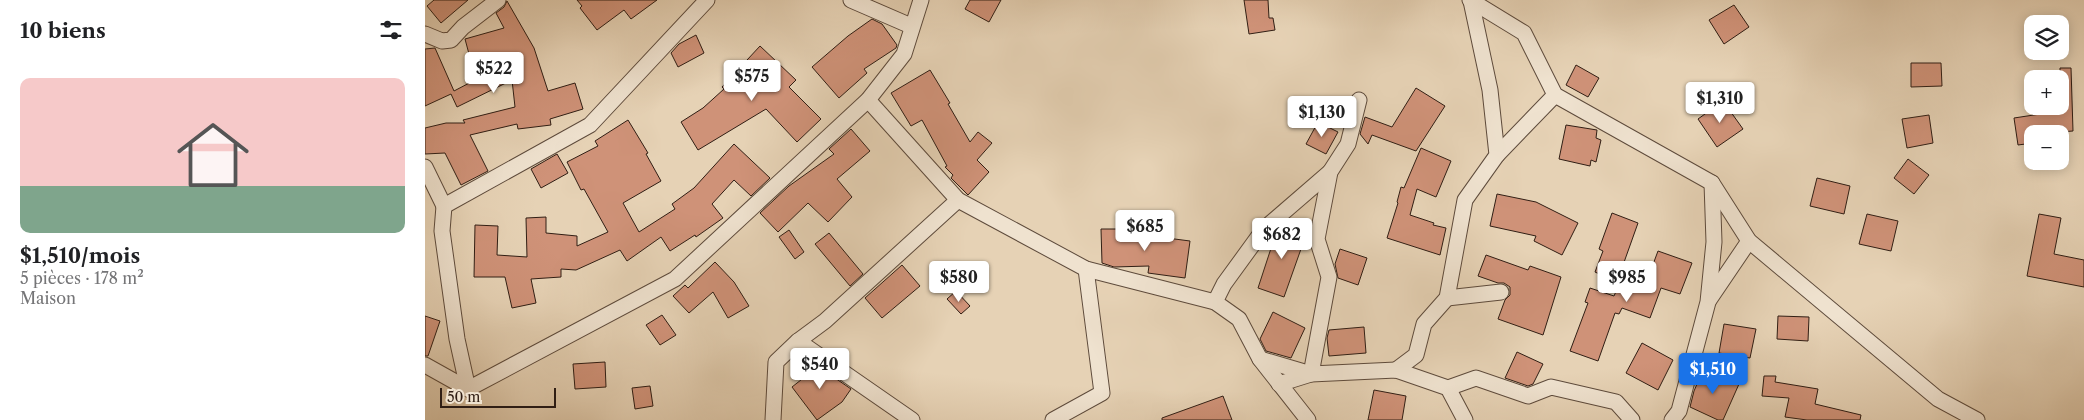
<!DOCTYPE html>
<html lang="fr">
<meta charset="utf-8">
<style>
:root{--surface:#fff;--page:#f6f6f6;--text:#202124;--muted:#757577;--line:#e0e0e0;--accent:#1a73e8}
body{margin:0;font-family:"Libre Caslon Text",serif;background:var(--page);color:var(--text);height:100vh;display:flex;flex-direction:column;font-size:19px;white-space:nowrap}
*{box-sizing:border-box;margin:0}
p{font-size:16px;color:var(--muted)}
.icon{flex:none;width:28px;height:28px;fill:none;stroke:currentColor;stroke-width:2;stroke-linecap:round;stroke-linejoin:round}
.map{position:relative;flex:1;overflow:hidden}
.panel{display:flex;flex-direction:column;background:var(--surface);width:425px}
.panel>*{flex:none}
.controls{position:absolute;left:1599px;top:15px;display:grid;gap:10px}
.controls a{display:grid;place-items:center;width:45px;height:45px;border-radius:10px;background:var(--surface);box-shadow:0 2px 12px #0003;font-size:25px}
.scale{position:absolute;left:15px;bottom:12px;width:116px;box-sizing:border-box;padding-left:5px;border:2px solid #301e14;border-top:0;font-size:14px;line-height:18px;white-space:nowrap;color:#301e14;-webkit-text-stroke:4px #efe2cf;paint-order:stroke}
.price{position:absolute;translate:-50% -42px;padding:0 11px;border-radius:5px;background:#fff;color:#222;font-size:16px;line-height:32px;filter:drop-shadow(0 1px 2px #0008)}
.price::after{content:'';position:absolute;left:50%;top:30px;width:15px;height:11px;margin-left:-8px;background:inherit;clip-path:polygon(0 0,100% 0,50% 100%)}
.price.active{background:var(--accent);color:#fff}
ul{padding:0;list-style:none}
li{display:grid;align-content:center;gap:10px;height:265px;padding:0 20px}
li+li{border-top:1px solid var(--line)}
li span{display:grid;place-items:center;height:155px;border-radius:10px;color:#555}
li>.icon{margin-inline-start:auto}
span .icon{width:90px;height:90px;fill:#fffc;stroke-width:1}
li b{font-size:21px}
h2{display:flex;justify-content:space-between;align-items:center;height:60px;padding:0 20px;font-size:21px}
main{display:flex;flex:1;min-height:0}
.map>svg:first-child{display:block}
.building{fill:#cf9278;stroke:#301e14}
.lines{fill:none;stroke-linecap:round;stroke-linejoin:round}
.minor-casing{stroke:#5e4b3c;stroke-width:17}
.minor{stroke:#efe2cf;stroke-width:15}
</style>
<main>
<section class="panel">
<h2>10 biens<svg class="icon" aria-label="filters" viewBox="0 0 24 24"><path d="M4 7h16M4 17h16"/><circle cx="9" cy="7" r="2"/><circle cx="15" cy="17" r="2"/></svg></h2>
<ul>
<li><span style="background:linear-gradient(#f6c9c9 70%,#7fa58c 0)"><svg class="icon" aria-label="home" viewBox="0 0 24 24"><path d="M3 11l9-7 9 7M6 9v11h12V9"/></svg></span><div><b>$1,510/mois</b><p>5 pièces · 178 m²</p><p>Maison</p></div></li>
</ul>
</section>
<div class="map">
<svg width="1659" height="420" viewBox="0 0 1659 420">
<rect width="100%" height="100%" fill="#e6d2b5"/>
<filter id="stains"><feTurbulence type="fractalNoise" baseFrequency=".004" numOctaves="4"/><feColorMatrix values="0 0 0 0 .2 0 0 0 0 .09 0 0 0 0 .02 0 0 0 .5 -.17"/></filter>
<radialGradient id="worn" r=".72"><stop offset=".6" stop-color="#630" stop-opacity="0"/><stop offset="1" stop-color="#630" stop-opacity=".3"/></radialGradient>
<g class="building">
<polygon points="9,0 43,0 16,23 2,6"/>
<polygon points="152,0 232,0 206,19 199,10 172,30 155,8 157,6"/>
<polygon points="545,0 576,0 564,22 540,9"/>
<polygon points="819,0 843,0 844,18 848,18 850,30 824,34"/>
<polygon points="82,1 109,48 123,91 150,83 158,109 125,119 126,125 93,129 92,124 45,135 63,171 36,185 20,153 0,154 0,128 21,123 40,123 38,120 90,107 87,80 32,107 26,94 0,106 0,49 10,48 29,91 50,80 49,78 52,78 58,72 44,54 40,39 79,28 71,13 79,7"/>
<polygon points="1309,5 1324,27 1299,44 1284,20"/>
<polygon points="447,19 457,24 472,45 471,48 439,69 442,73 414,98 387,67 423,36"/>
<polygon points="271,35 279,53 253,67 246,53 254,44"/>
<polygon points="335,46 371,80 364,87 396,119 372,142 341,109 273,150 256,122 278,108 299,89 297,87"/>
<polygon points="1486,63 1516,63 1517,86 1486,87"/>
<polygon points="1151,65 1174,78 1163,97 1141,85"/>
<polygon points="1635,68 1646,68 1648,131 1608,134 1608,143 1593,145 1589,118 1622,113 1622,106 1635,106"/>
<polygon points="505,70 525,103 523,104 545,142 553,132 567,143 552,160 564,172 543,195 526,178 528,175 520,167 522,166 497,120 486,126 466,93"/>
<polygon points="991,88 1020,106 991,151 947,135 943,144 935,134 940,117 967,127"/>
<polygon points="1298,101 1318,129 1292,147 1273,119"/>
<polygon points="1504,115 1508,143 1482,148 1477,119"/>
<polygon points="203,120 223,153 221,154 236,181 198,203 214,232 250,209 247,204 269,188 309,144 345,178 326,196 309,180 287,204 298,218 271,237 270,235 245,251 236,237 202,261 195,250 151,270 136,269 136,277 106,279 111,303 87,308 80,277 49,277 50,225 73,226 72,255 102,257 101,218 121,217 121,233 152,236 152,246 183,232 159,189 156,190 142,162 173,146 170,141"/>
<polygon points="893,122 913,132 901,154 881,144"/>
<polygon points="1141,125 1172,130 1171,138 1176,140 1171,162 1166,160 1165,166 1134,159"/>
<polygon points="426,129 445,151 412,179 427,197 403,222 383,203 353,232 335,213 364,186 409,154 404,149"/>
<polygon points="996,148 1026,161 1011,197 992,189 985,215 1009,223 1008,225 1021,228 1015,255 962,238 973,203 972,202 976,187 979,188"/>
<polygon points="132,154 143,173 116,188 106,169"/>
<polygon points="1483,159 1504,175 1489,194 1469,178"/>
<polygon points="1392,178 1425,186 1419,214 1385,206"/>
<polygon points="1072,194 1111,202 1153,223 1137,255 1109,241 1111,236 1065,226"/>
<polygon points="1187,213 1213,223 1192,282 1170,272 1178,251 1174,249"/>
<polygon points="1442,214 1473,221 1466,251 1434,244"/>
<polygon points="1614,214 1636,218 1629,254 1659,260 1659,287 1602,276"/>
<polygon points="859,224 882,232 859,297 833,288 852,230"/>
<polygon points="676,229 719,229 719,235 765,241 760,278 723,273 724,266 689,267 677,263"/>
<polygon points="364,230 379,252 370,259 354,237"/>
<polygon points="404,233 438,274 425,286 390,244"/>
<polygon points="915,249 942,258 933,285 913,278 910,264"/>
<polygon points="1233,251 1267,263 1255,294 1236,288 1225,318 1197,308 1194,314 1190,313 1173,361 1145,351 1163,303 1160,302 1165,288 1189,296 1197,278 1220,286"/>
<polygon points="1061,255 1103,270 1105,266 1136,277 1118,335 1073,319 1080,300 1085,295 1085,287 1079,283 1073,283 1053,276"/>
<polygon points="290,262 309,282 324,306 303,318 288,292 264,313 248,296 260,285 263,288"/>
<polygon points="477,265 495,286 457,318 440,298"/>
<polygon points="531,291 545,306 536,314 522,299"/>
<polygon points="848,312 880,328 866,358 841,351 835,339"/>
<polygon points="237,315 251,335 235,345 221,325"/>
<polygon points="0,316 15,321 3,356 0,356"/>
<polygon points="1353,316 1384,317 1383,341 1352,339"/>
<polygon points="1299,324 1331,329 1325,358 1294,353"/>
<polygon points="939,327 941,353 904,356 902,338 904,330"/>
<polygon points="1217,343 1248,360 1233,390 1201,373"/>
<polygon points="1092,352 1118,364 1108,384 1103,386 1080,378"/>
<polygon points="378,356 426,389 417,402 392,420 367,387 386,372 373,362"/>
<polygon points="180,362 181,387 150,389 148,364"/>
<polygon points="1279,368 1314,384 1298,420 1293,420 1265,407 1269,391"/>
<polygon points="1339,376 1351,376 1350,382 1393,389 1390,404 1436,415 1435,420 1382,420 1360,417 1364,398 1337,396"/>
<polygon points="225,386 228,406 210,409 207,388"/>
<polygon points="949,390 981,396 977,420 943,420"/>
<polygon points="798,396 807,420 737,420 737,418"/>
</g>
<g class="lines">
<defs>
<g id="minor">
<polyline points="426,0 486,26"/>
<polyline points="1045,0 1099,33 1130,95 1287,183 1324,241 1513,399 1552,420"/>
<polyline points="0,34 17,41 26,40 38,27 73,0"/>
<polyline points="443,100 533,200 661,269 790,302 814,319 835,359 883,420"/>
<polyline points="1072,155 1130,95"/>
<polyline points="0,167 19,206 165,125 282,0"/>
<polyline points="19,206 17,231 32,339 43,389"/>
<polyline points="1022,298 1076,292"/>
<polyline points="1284,300 1324,241"/>
<polyline points="790,302 799,284 839,229 905,172"/>
<polyline points="373,341 487,420"/>
<polyline points="835,359 886,374 971,370 1023,388 1040,420"/>
<polyline points="0,365 43,389 250,279 443,100 479,54 496,0"/>
<polyline points="971,370 991,355 999,324 1022,298 1040,200 1072,155 1065,90 1046,1"/>
<polyline points="854,384 886,374 904,277 892,239 905,172 923,144 934,100"/>
<polyline points="1023,388 1051,378 1103,396 1126,387 1191,402 1207,420"/>
<polyline points="348,420 351,362 373,341 400,321 533,200"/>
<polyline points="628,420 677,393 661,269"/>
<polyline points="1247,420 1254,411 1283,302 1289,242 1287,183"/>
</g>
</defs>
<use href="#minor" class="minor-casing"/>
<use href="#minor" class="minor"/>
</g>
<rect width="100%" height="100%" filter="url(#stains)"/>
<rect width="100%" height="100%" fill="url(#worn)"/>
</svg>
<div class="controls">
<a><svg class="icon" aria-label="layers" viewBox="0 0 24 24"><path d="M12 4l9 5-9 5-9-5zM3 14l9 5 9-5"/></svg></a>
<a>+</a>
<a>−</a>
</div>
<div class="scale">50 m</div>
<b class="price" style="left:69px;top:94px">$522</b>
<b class="price" style="left:327px;top:102px">$575</b>
<b class="price" style="left:1295px;top:124px">$1,310</b>
<b class="price" style="left:897px;top:138px">$1,130</b>
<b class="price" style="left:720px;top:252px">$685</b>
<b class="price" style="left:857px;top:260px">$682</b>
<b class="price" style="left:534px;top:303px">$580</b>
<b class="price" style="left:1202px;top:303px">$985</b>
<b class="price" style="left:395px;top:390px">$540</b>
<b class="price active" style="left:1288px;top:395px">$1,510</b>
</div>
</main>
